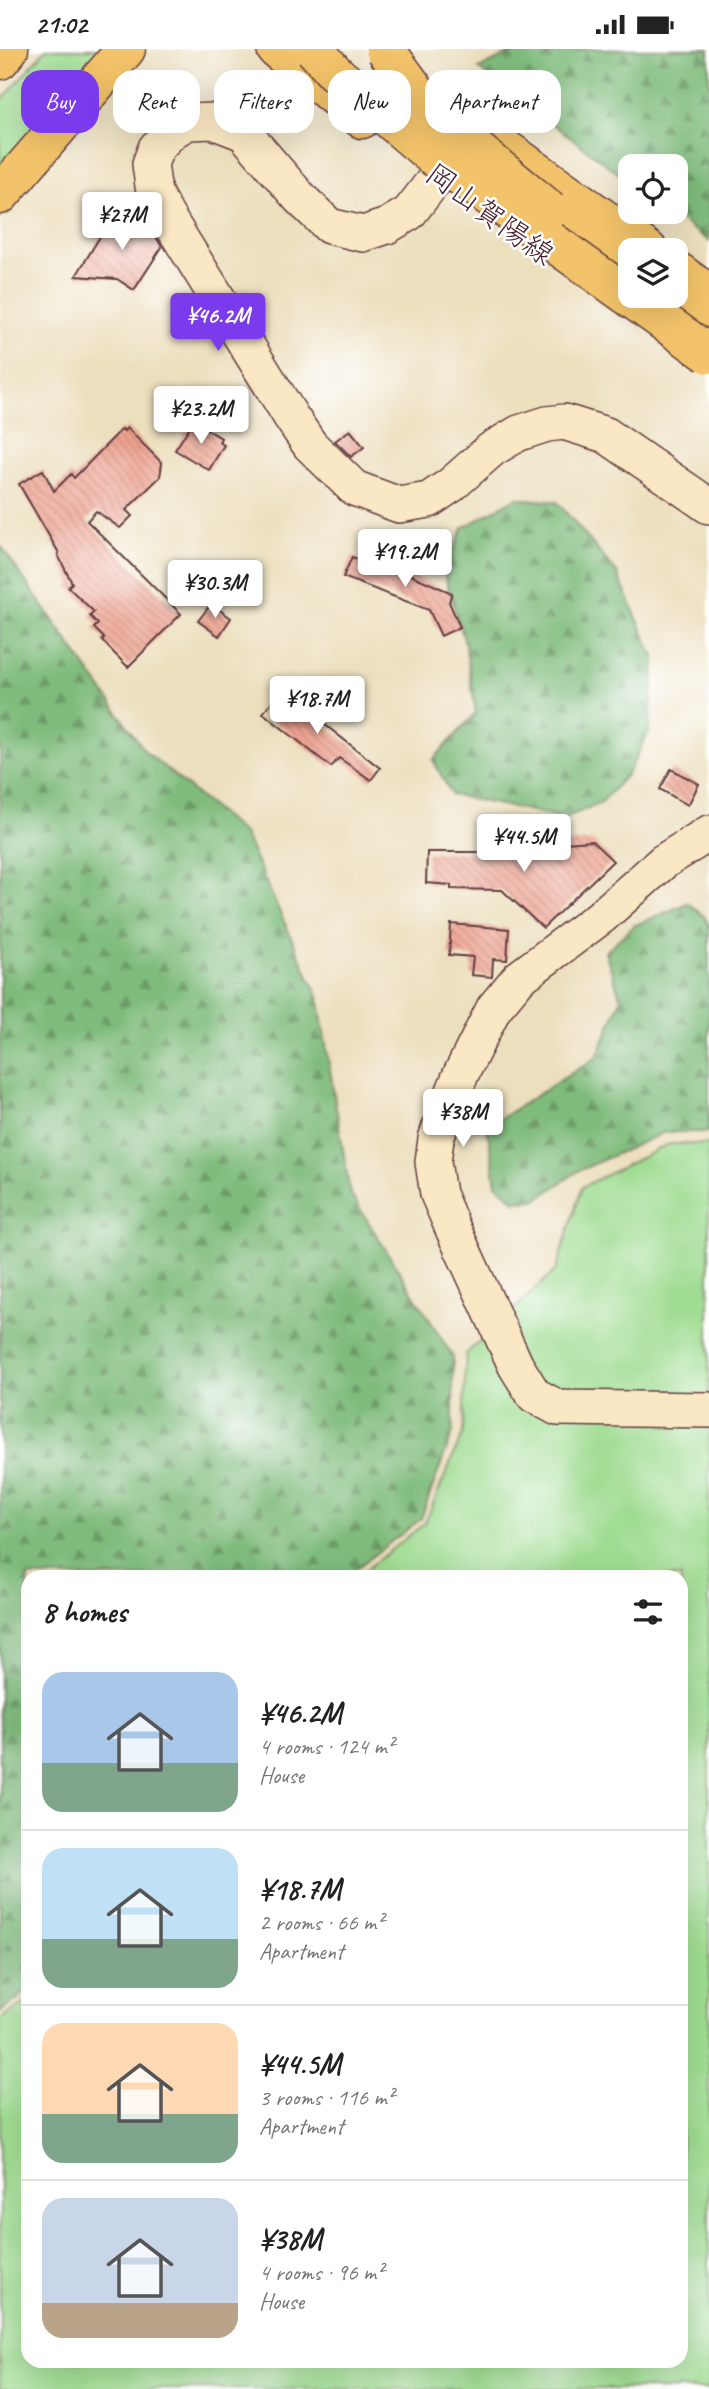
<!DOCTYPE html>
<meta charset="utf-8">
<style>
:root{--surface:#fff;--page:#f2f2f2;--text:#222;--muted:#767676;--line:#e0e0e0;--accent:#7c3aed}
body{margin:0;font-family:Caveat,"Klee One",sans-serif;background:var(--page);color:var(--text);height:100vh;display:flex;flex-direction:column;font-size:26px;white-space:nowrap}
*{box-sizing:border-box;margin:0}
p{font-size:23px;color:var(--muted)}
.icon{flex:none;width:38px;height:38px;fill:none;stroke:currentColor;stroke-width:2;stroke-linecap:round;stroke-linejoin:round}
.map{position:relative;flex:1;overflow:hidden}
.details{position:absolute;left:21px;top:1521px;width:667px;height:798px;display:flex;flex-direction:column;background:var(--surface);border-radius:21px;box-shadow:0 7px 28px #0002}
.details>*{flex:none}
.banner{position:absolute;left:21px;top:21px;width:668px;height:63px;display:flex;gap:14px}
.tools{position:absolute;left:618px;top:105px;display:grid;gap:14px}
.tools a{display:grid;place-items:center;width:70px;height:70px;border-radius:14px;background:var(--surface);box-shadow:0 7px 28px #0002;font-size:35px}
.price{position:absolute;translate:-50% -60px;padding:0 16px;border-radius:7px;background:#fff;color:#222;font-size:23px;line-height:46px;filter:drop-shadow(0 2px 4px #0008)}
.price::after{content:'';position:absolute;left:50%;top:42px;width:21px;height:16px;margin-left:-10px;background:inherit;clip-path:polygon(0 0,100% 0,50% 100%)}
.price.selected{background:var(--accent);color:#fff}
ul{padding:0;list-style:none}
li{display:flex;align-items:center;gap:21px;height:175px;padding:0 21px}
li+li{border-top:2px solid var(--line)}
li span{display:grid;place-items:center;flex:none;width:196px;height:140px;border-radius:21px;color:#555}
li>.icon{margin-inline-start:auto}
span .icon{width:84px;height:84px;fill:#fffc;stroke-width:1}
li b{font-size:30px}
h2{display:flex;justify-content:space-between;align-items:center;height:84px;padding:0 21px;font-size:30px}
.pill{padding:0 24px;border-radius:21px;background:var(--surface);box-shadow:0 7px 28px #0002;font-size:24px;line-height:63px}
.pill.selected{background:var(--accent);color:#fff}
.status{display:flex;justify-content:space-between;align-items:center;height:49px;padding:0 35px;background:var(--surface);direction:ltr}
.status svg{height:19px;fill:currentColor}
.map>svg:first-child{display:block}
.green{fill:#9fdc91;stroke:#747e5e;stroke-width:2}
.forest{fill:url(#forest-firs);stroke:#646e53;stroke-width:2}
.building{fill:url(#building-back-hatch)}
.lines{fill:none;stroke-linecap:round;stroke-linejoin:round}
.secondary-casing{stroke:#623c41;stroke-width:38}
.primary-casing{stroke:#623c41;stroke-width:41}
.highway-casing{stroke:#623c41;stroke-width:41}
.secondary{stroke:#fae7c3;stroke-width:35}
.primary{stroke:#f2c36a;stroke-width:38}
.highway{stroke:#f2c36a;stroke-width:38}
.highway-bridge-casing{stroke:#623c41;stroke-width:41;stroke-linecap:butt}
.highway-bridge{stroke:#f2c36a;stroke-width:38}
.labels{text-anchor:middle;stroke-width:5;stroke-linejoin:round;paint-order:stroke}
.street-label{font-size:30px;fill:#4a1f2b;stroke:#fff}
</style>
<div class="status"><b>21:02</b><svg viewBox="0 0 49 12"><path d="M0 12V9h3v3zM5 12V6h3v6zM10 12V3h3v9zM15 12V0h3v12zM26 1h20v11H26zM47 4h2v5h-2z"/></svg></div>
<div class="map">
<svg width="709" height="2340" viewBox="0 0 709 2340">
<defs>
<pattern id="forest-firs" width="22" height="20" patternUnits="userSpaceOnUse" patternTransform="scale(1.75)"><rect width="22" height="20" fill="#7fbc7b"/><path d="M5 1l3.5 6h-7zM16 11l3.5 6h-7z" fill="#6a9865"/></pattern>
<pattern id="building-back-hatch" width="6" height="6" patternUnits="userSpaceOnUse" patternTransform="scale(1.75)"><rect width="6" height="6" fill="#eea28f"/><path d="M-1 5l2 2M0 0l6 6M5-1l2 2" fill="none" stroke="#c38375"/></pattern>
</defs>
<rect width="100%" height="100%" fill="#fff"/>
<filter id="ink" filterUnits="userSpaceOnUse"><feTurbulence type="fractalNoise" baseFrequency=".0143" numOctaves="2"/><feDisplacementMap in="SourceGraphic" scale="14" xChannelSelector="R" yChannelSelector="G"/><feConvolveMatrix kernelMatrix="1 2 1 2 8 2 1 2 1" color-interpolation-filters="sRGB"/></filter>
<filter id="wash" filterUnits="userSpaceOnUse"><feTurbulence type="fractalNoise" baseFrequency=".00686" numOctaves="4" result="noise"/><feDisplacementMap in="SourceGraphic" scale="28" xChannelSelector="R" yChannelSelector="G"/><feGaussianBlur stdDeviation="1.57" result="paint"/><feColorMatrix in="noise" values="0 0 0 0 0 0 0 0 0 0 0 0 0 0 0 0 0 1.4 0 .05"/><feComposite in="paint" operator="in"/></filter>
<g filter="url(#wash)">
<rect width="100%" height="100%" fill="#ecdfbd"/>
<g class="green">
<polygon points="46,0 109,0 0,128 0,53"/>
<polygon points="669,1095 709,1095 709,2340 0,2340 0,1971 28,1952 28,2312 681,2312 681,1528 356,1528 425,1474 463,1384 466,1305 556,1221 582,1138"/>
</g>
<g class="forest">
<polygon points="518,0 709,0 709,192 670,163 676,163 676,117 630,117 630,133 479,20"/>
<polygon points="516,449 557,453 617,524 655,610 649,683 628,724 601,754 565,769 452,746 433,711 476,664 465,594 444,524 463,479"/>
<polygon points="0,496 145,702 244,785 318,947 350,1144 453,1308 453,1382 421,1470 345,1528 28,1528 28,1942 0,1963"/>
<polygon points="688,854 704,867 709,876 709,1083 665,1083 578,1122 536,1151 515,1152 496,1135 487,1078 597,1008 621,950 605,903 633,877"/>
</g>
<g id="blocks">
<g class="building">
<polygon points="118,158 156,188 162,198 134,241 117,230 76,227"/>
<polygon points="191,376 199,381 201,377 221,389 219,393 224,396 209,421 175,401"/>
<polygon points="127,379 162,414 160,428 126,461 132,467 120,479 96,462 87,472 181,565 128,618 109,599 102,591 104,589 94,579 98,575 90,567 94,563 68,538 72,534 58,506 59,504 19,435 43,421 54,442 71,425 74,429 122,380 124,382"/>
<polygon points="350,381 364,398 351,408 335,392"/>
<polygon points="363,505 452,544 449,553 460,578 441,587 429,561 343,528 352,508 360,511"/>
<polygon points="211,555 231,569 219,587 198,572"/>
<polygon points="279,644 290,653 292,650 380,719 371,731 339,709 331,718 263,664"/>
<polygon points="671,720 699,735 688,756 660,740"/>
<polygon points="592,792 613,812 543,879 502,841 451,840 451,836 426,834 427,803 511,803 511,798"/>
<polygon points="451,875 509,880 507,911 493,910 492,928 471,926 473,908 449,906"/>
</g>
</g>
</g>
<g filter="url(#ink)">
<use href="#blocks" fill-opacity="0" stroke="#623c41" stroke-width="2"/>
<g class="lines">
<defs>
<g id="secondary">
<polyline points="463,94 409,164 387,177 363,185 329,177 300,149 244,84 213,72 188,73 172,82 156,99 150,115 154,144 166,166 291,368 310,396 354,439 399,456 429,451 451,436 492,400 519,384 547,375 564,373 606,386 709,457"/>
<polyline points="709,784 663,813 602,867 519,929 494,959 461,1025 443,1069 436,1090 433,1113 438,1145 453,1180 516,1317 534,1346 558,1359 709,1361"/>
</g>
<g id="primary">
<polyline points="276,0 362,70"/>
<polyline points="465,71 648,201"/>
<polyline points="676,221 709,245"/>
</g>
<g id="highway">
<polyline points="0,11 9,0"/>
<polyline points="0,146 126,0"/>
<polyline points="578,181 630,218"/>
<polyline points="670,247 709,275"/>
</g>
</defs>
<use href="#secondary" class="secondary-casing"/>
<use href="#primary" class="primary-casing"/>
<use href="#highway" class="highway-casing"/>
<use href="#secondary" class="secondary"/>
<use href="#primary" class="primary"/>
<use href="#highway" class="highway"/>
<defs>
<g id="highway-bridge">
<polyline points="314,0 335,24 431,106 709,305"/>
<polyline points="385,0 433,65 550,161"/>
</g>
</defs>
<use href="#highway-bridge" class="highway-bridge-casing"/>
<use href="#highway-bridge" class="highway-bridge"/>
</g>
</g>
<g class="labels">
<g class="street-label">
<text transform="translate(490 165) rotate(36)" y="10">岡山賀陽線</text>
</g>
</g>
</svg>
<div class="tools">
<a><svg class="icon" aria-label="locate" viewBox="0 0 24 24"><circle cx="12" cy="12" r="6"/><path d="M12 2v4M12 18v4M2 12h4M18 12h4"/></svg></a>
<a><svg class="icon" aria-label="layers" viewBox="0 0 24 24"><path d="M12 4l9 5-9 5-9-5zM3 14l9 5 9-5"/></svg></a>
</div>
<b class="price" style="left:122px;top:203px">¥27M</b>
<b class="price selected" style="left:218px;top:304px">¥46.2M</b>
<b class="price" style="left:201px;top:397px">¥23.2M</b>
<b class="price" style="left:405px;top:540px">¥19.2M</b>
<b class="price" style="left:215px;top:571px">¥30.3M</b>
<b class="price" style="left:317px;top:687px">¥18.7M</b>
<b class="price" style="left:524px;top:825px">¥44.5M</b>
<b class="price" style="left:463px;top:1100px">¥38M</b>
<div class="banner">
<a class="pill selected">Buy</a>
<a class="pill">Rent</a>
<a class="pill">Filters</a>
<a class="pill">New</a>
<a class="pill">Apartment</a>
</div>
<section class="details">
<h2>8 homes<svg class="icon" aria-label="filters" viewBox="0 0 24 24"><path d="M4 7h16M4 17h16"/><circle cx="9" cy="7" r="2"/><circle cx="15" cy="17" r="2"/></svg></h2>
<ul>
<li><span style="background:linear-gradient(#a9c7e8 65%,#7fa58c 0)"><svg class="icon" aria-label="home" viewBox="0 0 24 24"><path d="M3 11l9-7 9 7M6 9v11h12V9"/></svg></span><div><b>¥46.2M</b><p>4 rooms · 124 m²</p><p>House</p></div></li>
<li><span style="background:linear-gradient(#bfe0f5 65%,#7fa58c 0)"><svg class="icon" aria-label="home" viewBox="0 0 24 24"><path d="M3 11l9-7 9 7M6 9v11h12V9"/></svg></span><div><b>¥18.7M</b><p>2 rooms · 66 m²</p><p>Apartment</p></div></li>
<li><span style="background:linear-gradient(#ffd9b3 65%,#7fa58c 0)"><svg class="icon" aria-label="home" viewBox="0 0 24 24"><path d="M3 11l9-7 9 7M6 9v11h12V9"/></svg></span><div><b>¥44.5M</b><p>3 rooms · 116 m²</p><p>Apartment</p></div></li>
<li><span style="background:linear-gradient(#c9d6e8 75%,#b9a48a 0)"><svg class="icon" aria-label="home" viewBox="0 0 24 24"><path d="M3 11l9-7 9 7M6 9v11h12V9"/></svg></span><div><b>¥38M</b><p>4 rooms · 96 m²</p><p>House</p></div></li>
</ul>
</section>
</div>
